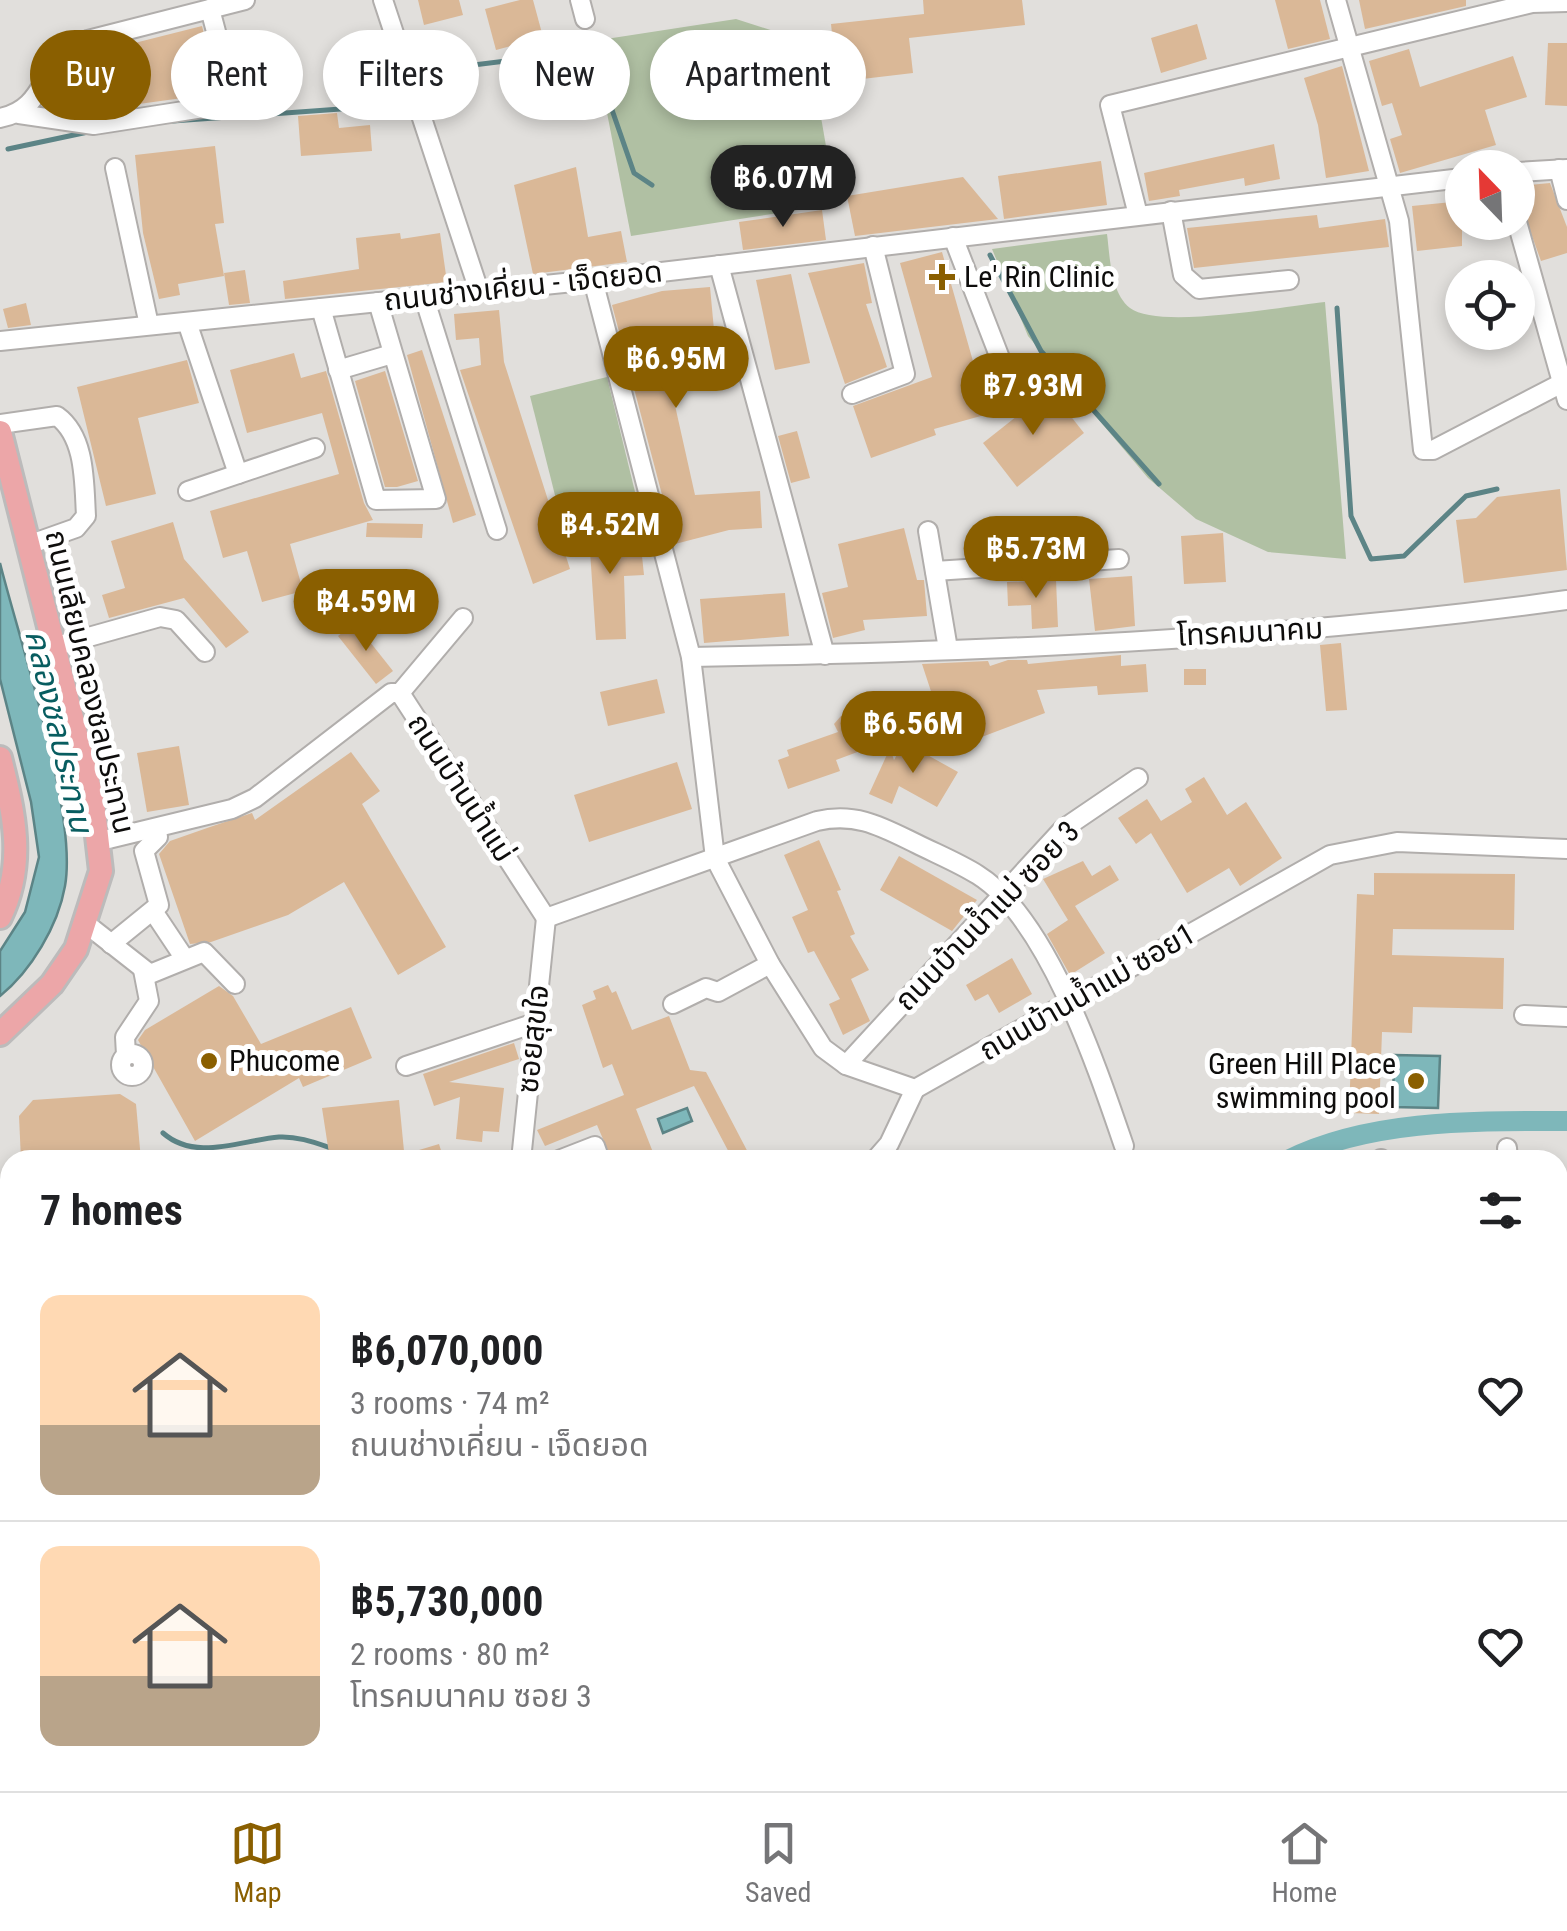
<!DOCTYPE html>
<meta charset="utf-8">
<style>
:root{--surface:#fff;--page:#f6f6f6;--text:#202124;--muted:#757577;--line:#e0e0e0;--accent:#8a5f00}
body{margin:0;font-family:"Roboto Condensed","Noto Sans Thai",sans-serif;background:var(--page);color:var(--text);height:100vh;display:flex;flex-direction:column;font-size:38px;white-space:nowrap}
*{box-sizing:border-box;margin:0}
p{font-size:32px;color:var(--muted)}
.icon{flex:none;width:55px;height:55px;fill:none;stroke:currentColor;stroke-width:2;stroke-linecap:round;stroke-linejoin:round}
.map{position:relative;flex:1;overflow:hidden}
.side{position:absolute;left:0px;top:1150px;width:1568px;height:642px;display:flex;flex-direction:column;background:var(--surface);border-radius:30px 30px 0 0;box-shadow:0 5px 15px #0003}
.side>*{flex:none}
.top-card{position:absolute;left:30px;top:30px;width:1000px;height:90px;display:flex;gap:20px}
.needle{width:65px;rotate:337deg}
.fabs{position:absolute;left:1445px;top:150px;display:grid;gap:20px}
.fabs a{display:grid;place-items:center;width:90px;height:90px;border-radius:50%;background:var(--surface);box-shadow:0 5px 15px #0003;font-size:50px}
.price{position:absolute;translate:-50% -85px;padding:0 22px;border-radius:35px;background:var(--accent);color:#fff;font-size:32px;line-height:65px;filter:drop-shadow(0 2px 5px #0008)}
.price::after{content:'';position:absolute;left:50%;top:60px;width:30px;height:22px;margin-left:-15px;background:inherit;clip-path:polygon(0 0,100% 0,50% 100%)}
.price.current{background:#222;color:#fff}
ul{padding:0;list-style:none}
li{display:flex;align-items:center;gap:30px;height:250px;padding:0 40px}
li+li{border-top:2px solid var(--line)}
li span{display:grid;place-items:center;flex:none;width:280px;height:200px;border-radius:20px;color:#555}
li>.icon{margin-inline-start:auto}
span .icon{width:120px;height:120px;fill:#fffc;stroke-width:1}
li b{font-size:42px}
h2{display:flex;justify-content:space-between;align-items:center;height:120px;padding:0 40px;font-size:42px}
.tag{padding:0 35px;border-radius:45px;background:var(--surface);box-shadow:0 5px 15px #0003;font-size:35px;line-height:90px}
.tag.current{background:var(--accent);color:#fff}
.tab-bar{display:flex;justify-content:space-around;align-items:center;height:140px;border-top:2px solid var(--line);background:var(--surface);font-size:28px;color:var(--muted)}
.tab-bar a{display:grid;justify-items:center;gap:5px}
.tab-bar .current{color:var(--accent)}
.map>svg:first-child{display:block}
.green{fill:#b0c0a3}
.water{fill:#7eb7ba;stroke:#5c8486;stroke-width:2.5}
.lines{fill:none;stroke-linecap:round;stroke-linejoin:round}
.stream{stroke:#5c8486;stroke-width:5}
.canal{stroke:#7eb7ba;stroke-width:20}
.building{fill:#dab897}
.minor-casing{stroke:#b1aeac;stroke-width:22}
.major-casing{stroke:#bcbbbb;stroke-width:28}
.path{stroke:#989694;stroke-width:4;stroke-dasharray:5 8;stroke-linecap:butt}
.minor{stroke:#fff;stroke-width:18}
.major{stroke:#eca6a8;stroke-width:22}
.poi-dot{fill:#8a5f00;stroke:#fff;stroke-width:4}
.labels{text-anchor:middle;stroke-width:10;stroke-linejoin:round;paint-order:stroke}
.poi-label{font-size:30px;fill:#0e0d0c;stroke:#fff;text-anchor:start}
.street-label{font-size:30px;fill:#0e0d0c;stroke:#fff}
.water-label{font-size:32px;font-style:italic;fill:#085d60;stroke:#fff}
</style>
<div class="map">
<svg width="1567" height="1791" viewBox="0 0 1567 1791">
<rect width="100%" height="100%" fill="#e1dfdc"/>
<g class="green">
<polygon points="736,19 808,42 836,204 631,236 593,41"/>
<path d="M1107,234C1110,256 1110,292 1130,308C1158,330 1286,306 1325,302L1346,559L1268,552L1196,519L1148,478L1028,336L992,249Z"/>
<polygon points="607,377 636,496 560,515 530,396"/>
<polygon points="623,1783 623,1782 969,1783 967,1791 607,1791"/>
</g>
<g class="water">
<path d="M0,563C19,640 78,813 65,886C58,926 31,971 0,996V951L25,912L39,857L31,802L0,679Z"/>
<polygon points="1394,1055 1440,1056 1438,1108 1393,1107"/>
<polygon points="687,1108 692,1121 663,1133 658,1119"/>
</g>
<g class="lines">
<g class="stream">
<polyline points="420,88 433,70 587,51 595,61 634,173 652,185"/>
<polyline points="173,121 396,105"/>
<polyline points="8,149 88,132"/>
<polyline points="990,255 1041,351 1159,484"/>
<polyline points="1337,308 1351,516 1371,559 1404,556 1466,496 1497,489"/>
<path d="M163,1133C196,1162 241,1140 279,1137C298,1136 316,1143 334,1149"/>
</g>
<path class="canal" d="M1288,1160C1370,1119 1476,1121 1567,1121"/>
</g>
<g class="building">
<polygon points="418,0 459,0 463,15 424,25"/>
<polygon points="520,0 533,0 543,37 496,50 485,9"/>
<polygon points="923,0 1022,0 1025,25 909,38 913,73 837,82 831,24 924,14"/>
<polygon points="1275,0 1320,0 1330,39 1288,49"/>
<polygon points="1359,0 1466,0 1466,6 1365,29"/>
<polygon points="1197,24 1207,59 1161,73 1151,38"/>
<polygon points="202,26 219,93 95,110 86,105 78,87 91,85 80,66 83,56"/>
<polygon points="1548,43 1567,43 1567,106 1545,105"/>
<polygon points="1409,49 1420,87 1513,56 1527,97 1485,110 1496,145 1400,173 1390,139 1402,135 1392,103 1382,106 1369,61"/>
<polygon points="1342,66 1369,171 1326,178 1318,125 1304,78"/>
<polygon points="337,113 339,128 370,125 372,151 301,156 298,116"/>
<polygon points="1274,144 1280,179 1245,186 1244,178 1179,190 1180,196 1149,201 1144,173"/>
<polygon points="215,146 224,223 215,224 224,276 178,284 180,295 159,299 143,233 135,155"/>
<polygon points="1101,161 1107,205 1004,219 998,176"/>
<polygon points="576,167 588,237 621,231 627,262 533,274 514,185"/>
<polygon points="963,177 998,219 855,236 847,196"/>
<polygon points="1550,183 1567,227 1567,253 1541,261 1523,211 1519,186"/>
<polygon points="1462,201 1462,246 1417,251 1412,206"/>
<polygon points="822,210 826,240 743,250 739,222"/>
<polygon points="1317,215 1319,228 1385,219 1389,247 1194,268 1187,228"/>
<polygon points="400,233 401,239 440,233 447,282 285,299 283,281 359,269 356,238"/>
<polygon points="942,252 988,414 934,429 936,435 871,458 853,406 932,377 900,263"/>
<polygon points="864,263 872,303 866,304 887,367 845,384 808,273"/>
<polygon points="245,270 250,303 229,305 224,273"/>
<polygon points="791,274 810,363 775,370 756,280"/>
<polygon points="710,287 714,330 667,334 678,382 670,383 695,495 760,491 762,528 729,530 675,544 612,305 662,291"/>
<polygon points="26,303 31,325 8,328 3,309"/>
<polygon points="499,310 504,362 570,569 533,584 460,370 481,365 479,338 456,340 454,314"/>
<polygon points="422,350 476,515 453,523 407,355"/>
<polygon points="294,353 301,378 326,371 364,503 373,520 290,544 303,591 262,602 247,551 223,558 210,511 339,474 322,413 247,433 230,370"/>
<polygon points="187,360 199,403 138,418 156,494 106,506 77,387"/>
<polygon points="385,371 418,481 397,487 385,487 355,381"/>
<polygon points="1050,390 1084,433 1017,487 983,443"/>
<polygon points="797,431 810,478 791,483 778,436"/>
<polygon points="1560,489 1567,570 1464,583 1456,520 1476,518 1497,497"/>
<polygon points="623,519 626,557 642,556 644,575 624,576 626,639 596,640 588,521"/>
<polygon points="173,522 184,559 249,632 226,648 184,598 109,618 102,595 125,588 111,541"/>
<polygon points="367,523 423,524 422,538 366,537"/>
<polygon points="904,528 917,580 924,580 927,616 863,620 865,630 833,638 822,593 848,587 838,544"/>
<polygon points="1223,533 1226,582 1184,584 1181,536"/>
<polygon points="1132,576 1135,626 1095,631 1089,579"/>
<polygon points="1056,580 1058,627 1032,629 1031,605 1008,606 1007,582"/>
<polygon points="785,593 789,636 704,643 700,599"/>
<polygon points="355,623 393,671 376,684 338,636"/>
<polygon points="1341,643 1347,710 1326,711 1320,645"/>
<polygon points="1121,655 1121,666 1146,664 1148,692 1098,695 1097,686 1037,690 1045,713 950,749 922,664 988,661 990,666 1008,660 1027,660 1028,664"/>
<rect x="1184" y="669" width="22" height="16"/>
<polygon points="657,679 665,713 608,726 600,692"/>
<polygon points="841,716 878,717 887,741 836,760 840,771 788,789 778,760 789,756 787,750 838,732 834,724"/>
<polygon points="904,742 958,772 937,807 899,786 892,804 869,794 890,748 894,760"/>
<polygon points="179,746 189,805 147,812 137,753"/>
<polygon points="351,752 380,791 362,804 446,947 398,975 344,882 288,915 211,942 190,944 159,854 170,841 210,827 252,813 255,820"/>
<polygon points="677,762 692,809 589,842 574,795"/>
<polygon points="1204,777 1227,815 1246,802 1282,858 1240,886 1229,868 1187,893 1151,833 1136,844 1118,818 1147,799 1161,821 1192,802 1185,789"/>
<polygon points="819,840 841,890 837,891 855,934 850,936 869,970 851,979 870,1021 843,1035 829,1004 840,999 814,951 808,953 792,917 808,910 784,855"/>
<polygon points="899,856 977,900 952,931 880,890"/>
<polygon points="1083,861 1092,876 1110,865 1119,880 1075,906 1105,953 1070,975 1047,934 1068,920 1043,879"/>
<polygon points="1374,873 1515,874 1514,930 1393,929 1392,955 1504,958 1503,1009 1413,1007 1412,1033 1382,1032 1379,1114 1349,1113 1357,894 1374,895"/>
<polygon points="1012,958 1032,994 999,1013 988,994 975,1001 966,985"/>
<polygon points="608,985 612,993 616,991 632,1030 669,1016 690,1070 706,1072 752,1160 733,1160 694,1086 636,1109 656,1160 612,1160 597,1125 545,1146 537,1130 624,1095 612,1064 603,1068 582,1005 596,999 593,991"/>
<polygon points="219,986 233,996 261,1044 351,1007 372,1058 303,1087 299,1078 195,1141 138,1040 145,1030"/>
<polygon points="514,1043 519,1059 449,1082 504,1088 499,1132 483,1131 482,1142 456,1139 460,1097 434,1106 423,1074"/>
<polygon points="120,1094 136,1104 141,1160 21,1160 19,1116 33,1100"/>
<polygon points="399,1100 404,1151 330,1160 322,1108"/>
<polygon points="439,1144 444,1160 399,1160 399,1156"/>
</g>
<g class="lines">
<defs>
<g id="minor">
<polyline points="383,0 479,291"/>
<polyline points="580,0 585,19"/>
<polyline points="1336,0 1399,221 1423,450 1433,450 1562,383"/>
<polyline points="19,114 94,125 235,103 210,9"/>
<path d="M0,118C41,110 40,76 67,51C72,46 82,43 88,40L245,0"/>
<polyline points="115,168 149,325"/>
<polyline points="1559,169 1567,200"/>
<polyline points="1518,172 1567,169"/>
<polyline points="1171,211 1183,275 1199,289 1289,280"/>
<polyline points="1138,215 1110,105 1532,3 1567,2"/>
<polyline points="1517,222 1567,400"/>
<polyline points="953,237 1012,389"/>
<polyline points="719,265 825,655"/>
<polyline points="593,280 691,657 715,858 770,964 823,1048 846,1065 915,1089 1330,855 1397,842 1567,849"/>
<polyline points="424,297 497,530"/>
<polyline points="321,308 376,500 436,499 378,302"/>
<polyline points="187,322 238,474"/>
<polyline points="0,341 593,280 1462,178"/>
<polyline points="338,370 392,354"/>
<polyline points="852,394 905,374 873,246"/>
<path d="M0,424L57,416C86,437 84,483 86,516L76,528L28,545"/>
<polyline points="188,491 315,448"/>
<polyline points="928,531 948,649"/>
<polyline points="935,571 1119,559"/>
<polyline points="53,647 160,617 176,620 205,652"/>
<path d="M691,657C983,652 1278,640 1567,600"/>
<polyline points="400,693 463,618"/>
<polyline points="100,841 232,809 255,798 391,693 400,693 546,918"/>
<polyline points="153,911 185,959"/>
<path d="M546,918L817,821C857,812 882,827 917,844C937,854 959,863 978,875C1048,919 1098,1070 1124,1146"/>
<polyline points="85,923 150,974 204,952 235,984"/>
<polyline points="111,944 159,905 144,851 158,837 156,828"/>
<polyline points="673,1004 706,988 718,992 770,964"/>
<polyline points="1524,1015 1567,1017"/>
<circle cx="132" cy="1065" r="11"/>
<polyline points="126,1055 125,1037 149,1001 143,970"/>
<polyline points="846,1065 1063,829 1138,778"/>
<polyline points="406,1066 535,1023"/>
<polyline points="1507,1148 1508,1160"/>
<polyline points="1381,1159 1382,1160"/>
<polyline points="521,1160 546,918"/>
<polyline points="559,1160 595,1146 600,1160"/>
<polyline points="875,1160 889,1144 915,1089"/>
<polyline points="0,1212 10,1212"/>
<polyline points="1558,1269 1567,1268"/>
<polyline points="0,1356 10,1355"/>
<polyline points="1366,1782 1367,1791"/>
<polyline points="84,1791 85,1782"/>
<polyline points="1178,1791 1179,1782"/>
</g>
<g id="major">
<polyline points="0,432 93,801 101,871 76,949 52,984 0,1034"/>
<path d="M0,758C14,813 26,864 0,917"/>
<polyline points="0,1579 10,1580"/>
<polyline points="0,1603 10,1604"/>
<polyline points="1558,1755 1567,1756"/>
<polyline points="1512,1782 1567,1789"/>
</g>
</defs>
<use href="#minor" class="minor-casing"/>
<use href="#major" class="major-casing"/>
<polyline class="path" points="1450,1791 1450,1782"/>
<use href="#minor" class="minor"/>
<use href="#major" class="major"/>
</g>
<g class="poi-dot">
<path d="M937 262h10v10h10v10h-10v10h-10v-10h-10v-10h10z"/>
<circle cx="209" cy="1061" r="10"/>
<circle cx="1416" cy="1081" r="10"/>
</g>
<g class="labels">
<g class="poi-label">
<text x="964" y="287">Le' Rin Clinic</text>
<text x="229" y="1071">Phucome</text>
<text x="1396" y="1074" text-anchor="end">Green Hill Place<tspan x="1396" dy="34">swimming pool</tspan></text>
</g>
<g class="street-label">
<text transform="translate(523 286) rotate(-6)" y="10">ถนนช่างเคี่ยน - เจ็ดยอด</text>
<text transform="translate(1250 632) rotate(-3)" y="10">โทรคมนาคม</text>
<text transform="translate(90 682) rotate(77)" y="10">ถนนเลียบคลองชลประทาน</text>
<text transform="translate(461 788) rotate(57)" y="10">ถนนบ้านน้ำแม่</text>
<text transform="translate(987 916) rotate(-46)" y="10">ถนนบ้านน้ำแม่ ซอย 3</text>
<text transform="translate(1087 992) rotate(-30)" y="10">ถนนบ้านน้ำแม่ ซอย1</text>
<text transform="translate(533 1039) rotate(-84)" y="10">ซอยสุขใจ</text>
</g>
<g class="water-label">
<text transform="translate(59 731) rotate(77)" y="11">คลองชลประทาน</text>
</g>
</g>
</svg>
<div class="fabs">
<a><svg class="needle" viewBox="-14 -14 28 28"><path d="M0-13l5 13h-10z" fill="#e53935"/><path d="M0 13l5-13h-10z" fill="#757577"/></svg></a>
<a><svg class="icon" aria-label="locate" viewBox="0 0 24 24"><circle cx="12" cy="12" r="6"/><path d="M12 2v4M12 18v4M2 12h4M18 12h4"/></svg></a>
</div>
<b class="price current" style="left:783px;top:230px">฿6.07M</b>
<b class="price" style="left:676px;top:411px">฿6.95M</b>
<b class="price" style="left:1033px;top:438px">฿7.93M</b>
<b class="price" style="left:610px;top:577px">฿4.52M</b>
<b class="price" style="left:1036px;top:601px">฿5.73M</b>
<b class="price" style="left:366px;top:654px">฿4.59M</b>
<b class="price" style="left:913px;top:776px">฿6.56M</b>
<div class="top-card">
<a class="tag current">Buy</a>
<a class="tag">Rent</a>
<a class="tag">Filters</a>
<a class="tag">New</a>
<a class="tag">Apartment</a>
</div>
<section class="side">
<h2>7 homes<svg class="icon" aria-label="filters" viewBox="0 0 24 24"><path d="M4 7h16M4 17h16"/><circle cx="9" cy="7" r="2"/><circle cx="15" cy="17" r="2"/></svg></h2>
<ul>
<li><span style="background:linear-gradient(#ffd9b3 65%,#b9a48a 0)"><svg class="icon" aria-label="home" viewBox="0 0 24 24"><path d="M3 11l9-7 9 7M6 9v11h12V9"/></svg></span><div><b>฿6,070,000</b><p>3 rooms · 74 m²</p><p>ถนนช่างเคี่ยน - เจ็ดยอด</p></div><svg class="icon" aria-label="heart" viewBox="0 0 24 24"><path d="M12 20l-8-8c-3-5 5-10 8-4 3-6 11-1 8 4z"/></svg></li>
<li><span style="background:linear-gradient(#ffd9b3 65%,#b9a48a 0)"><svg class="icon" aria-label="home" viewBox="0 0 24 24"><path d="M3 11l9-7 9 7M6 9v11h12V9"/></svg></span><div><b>฿5,730,000</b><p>2 rooms · 80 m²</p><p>โทรคมนาคม ซอย 3</p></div><svg class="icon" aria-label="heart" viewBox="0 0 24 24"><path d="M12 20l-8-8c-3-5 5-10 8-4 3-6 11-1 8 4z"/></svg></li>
</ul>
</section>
</div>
<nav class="tab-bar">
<a class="current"><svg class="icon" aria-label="map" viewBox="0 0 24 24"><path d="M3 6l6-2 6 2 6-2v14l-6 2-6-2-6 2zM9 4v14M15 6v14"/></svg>Map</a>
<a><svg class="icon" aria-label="saved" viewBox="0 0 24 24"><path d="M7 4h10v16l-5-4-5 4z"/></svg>Saved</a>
<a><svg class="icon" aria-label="home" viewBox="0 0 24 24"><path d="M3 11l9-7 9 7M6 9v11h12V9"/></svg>Home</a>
</nav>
